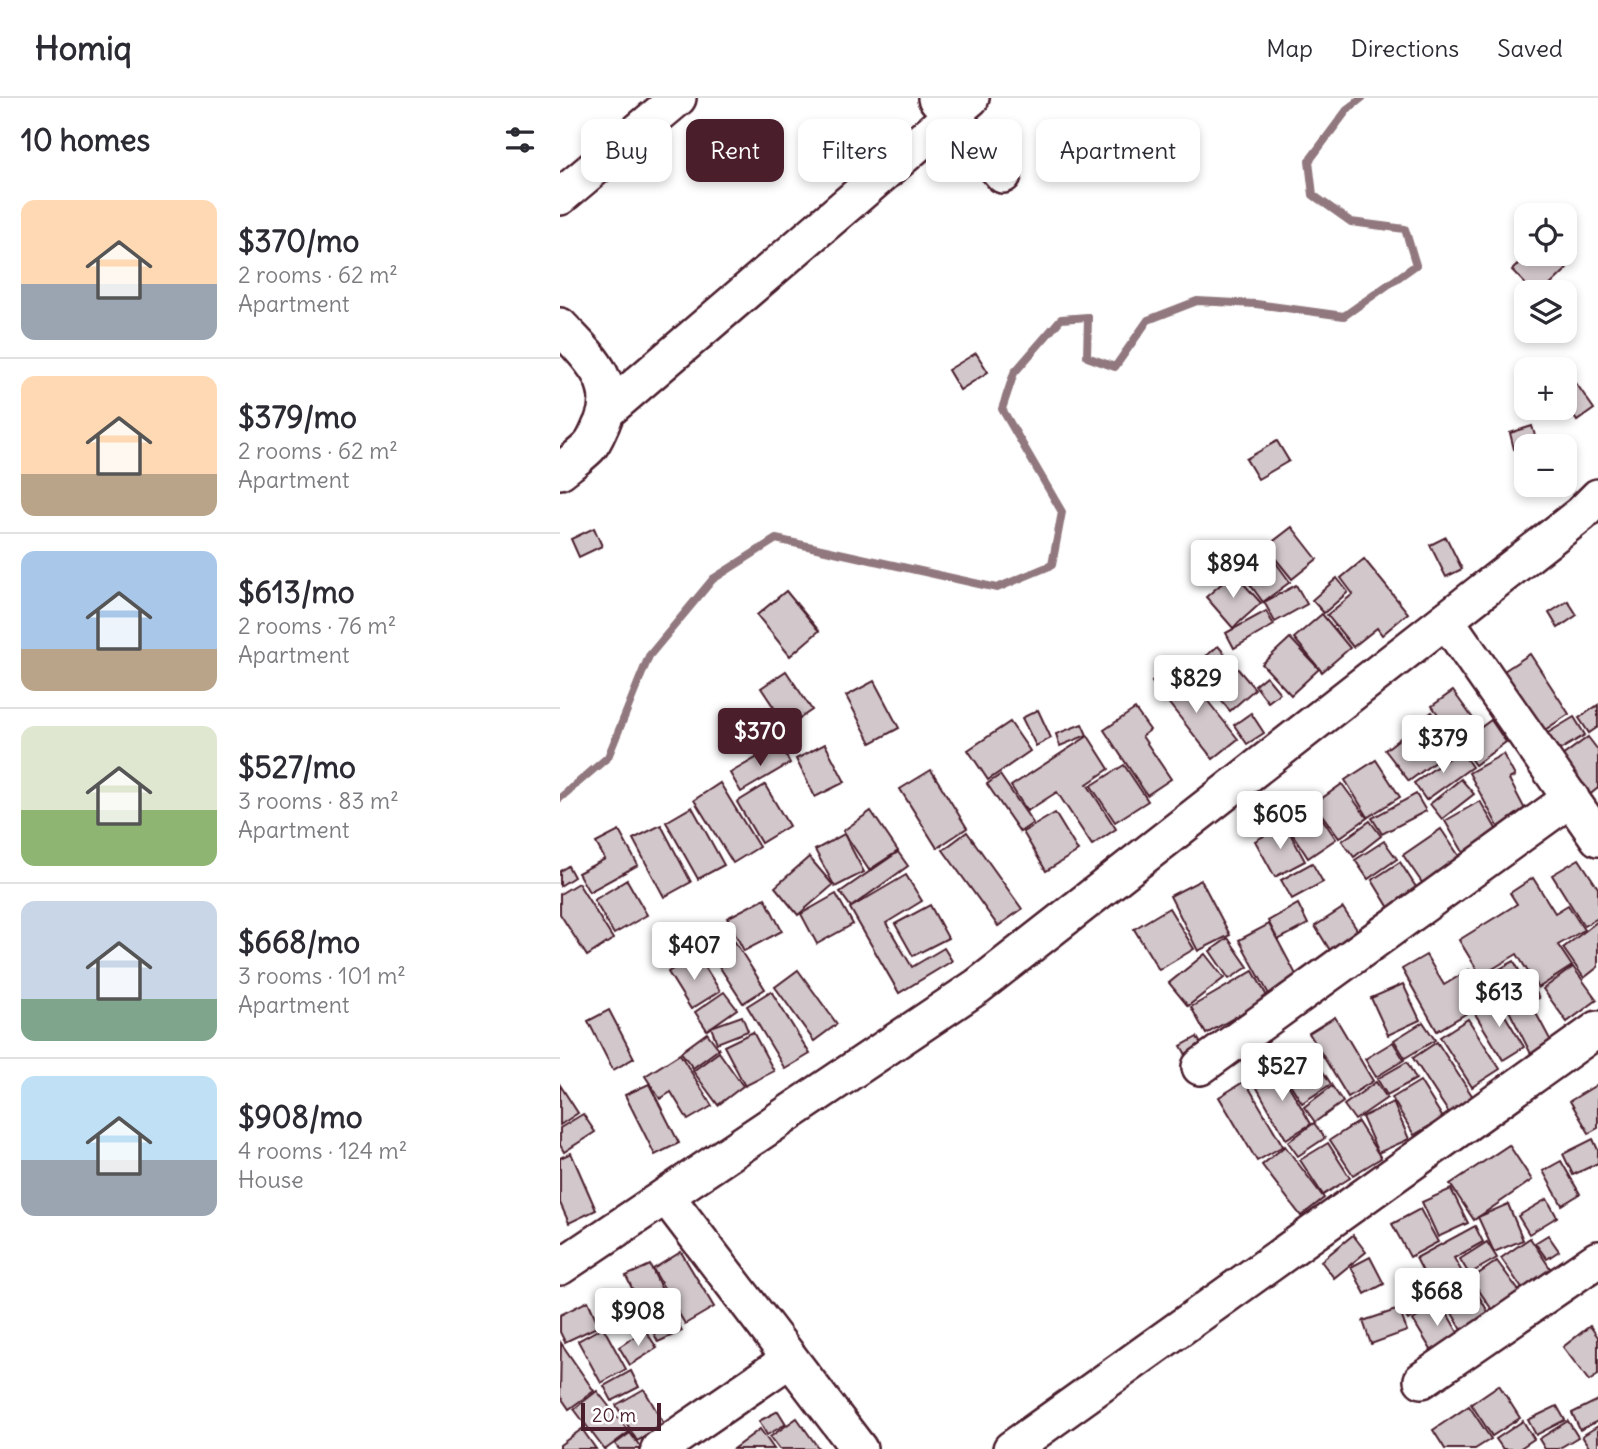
<!DOCTYPE html>
<meta charset="utf-8">
<style>
:root{--surface:#fff;--page:#f7f7f7;--text:#2b2b33;--muted:#7c7c81;--line:#e1e1e2;--accent:#4a1f2b}
body{margin:0;font-family:Delius,sans-serif;background:var(--page);color:var(--text);height:100vh;display:flex;flex-direction:column;font-size:26px;white-space:nowrap}
*{box-sizing:border-box;margin:0}
p{font-size:23px;color:var(--muted)}
.icon{flex:none;width:38px;height:38px;fill:none;stroke:currentColor;stroke-width:2;stroke-linecap:round;stroke-linejoin:round}
.map{position:relative;flex:1;overflow:hidden}
.drawer{display:flex;flex-direction:column;background:var(--surface);width:560px}
.drawer>*{flex:none}
.guide{position:absolute;left:21px;top:21px;width:665px;height:63px;display:flex;gap:14px}
.buttons{position:absolute;left:954px;top:105px;display:grid;gap:14px}
.buttons a{display:grid;place-items:center;width:63px;height:63px;border-radius:14px;background:var(--surface);box-shadow:0 4px 10px #0003;font-size:35px}
.scale{position:absolute;left:21px;bottom:18px;width:80px;box-sizing:border-box;padding-left:7px;border:4px solid #4a1f2b;border-top:0;font-size:19px;line-height:24px;white-space:nowrap;color:#4a1f2b;-webkit-text-stroke:5px #fff;paint-order:stroke}
.price{position:absolute;translate:-50% -60px;padding:0 16px;border-radius:7px;background:#fff;color:#222;font-size:23px;line-height:46px;filter:drop-shadow(0 2px 4px #0008)}
.price::after{content:'';position:absolute;left:50%;top:42px;width:21px;height:16px;margin-left:-10px;background:inherit;clip-path:polygon(0 0,100% 0,50% 100%)}
.price.current{background:var(--accent);color:#fff}
ul{padding:0;list-style:none}
li{display:flex;align-items:center;gap:21px;height:175px;padding:0 21px}
li+li{border-top:2px solid var(--line)}
li span{display:grid;place-items:center;flex:none;width:196px;height:140px;border-radius:14px;color:#555}
li>.icon{margin-inline-start:auto}
span .icon{width:84px;height:84px;fill:#fffc;stroke-width:1}
li b{font-size:30px}
h2{display:flex;justify-content:space-between;align-items:center;height:84px;padding:0 21px;font-size:30px}
.pill{padding:0 24px;border-radius:14px;background:var(--surface);box-shadow:0 4px 10px #0003;font-size:24px;line-height:63px}
.pill.current{background:var(--accent);color:#fff}
header{display:flex;align-items:center;gap:42px;box-sizing:border-box;height:98px;padding:0 35px;background:var(--surface);border-bottom:2px solid var(--line)}
header strong{font-size:33px}
nav{display:flex;gap:38px;margin-inline-start:auto;font-size:24px}
main{display:flex;flex:1;min-height:0}
.map>svg:first-child{display:block}
.lines{fill:none;stroke-linecap:round;stroke-linejoin:round}
.stream{stroke:#91787e;stroke-width:8}
.building{fill:#d2c7cb;stroke:#4a1f2b;stroke-width:2}
.minor-casing{stroke:#4a1f2b;stroke-width:40}
.minor{stroke:#fff;stroke-width:35}
</style>
<header>
<strong>Homiq</strong>
<nav><a>Map</a><a>Directions</a><a>Saved</a></nav>
</header>
<main>
<section class="drawer">
<h2>10 homes<svg class="icon" aria-label="filters" viewBox="0 0 24 24"><path d="M4 7h16M4 17h16"/><circle cx="9" cy="7" r="2"/><circle cx="15" cy="17" r="2"/></svg></h2>
<ul>
<li><span style="background:linear-gradient(#ffd9b3 60%,#9aa5b1 0)"><svg class="icon" aria-label="home" viewBox="0 0 24 24"><path d="M3 11l9-7 9 7M6 9v11h12V9"/></svg></span><div><b>$370/mo</b><p>2 rooms · 62 m²</p><p>Apartment</p></div></li>
<li><span style="background:linear-gradient(#ffd9b3 70%,#b9a48a 0)"><svg class="icon" aria-label="home" viewBox="0 0 24 24"><path d="M3 11l9-7 9 7M6 9v11h12V9"/></svg></span><div><b>$379/mo</b><p>2 rooms · 62 m²</p><p>Apartment</p></div></li>
<li><span style="background:linear-gradient(#a9c7e8 70%,#b9a48a 0)"><svg class="icon" aria-label="home" viewBox="0 0 24 24"><path d="M3 11l9-7 9 7M6 9v11h12V9"/></svg></span><div><b>$613/mo</b><p>2 rooms · 76 m²</p><p>Apartment</p></div></li>
<li><span style="background:linear-gradient(#dfe7d0 60%,#8fb573 0)"><svg class="icon" aria-label="home" viewBox="0 0 24 24"><path d="M3 11l9-7 9 7M6 9v11h12V9"/></svg></span><div><b>$527/mo</b><p>3 rooms · 83 m²</p><p>Apartment</p></div></li>
<li><span style="background:linear-gradient(#c9d6e8 70%,#7fa58c 0)"><svg class="icon" aria-label="home" viewBox="0 0 24 24"><path d="M3 11l9-7 9 7M6 9v11h12V9"/></svg></span><div><b>$668/mo</b><p>3 rooms · 101 m²</p><p>Apartment</p></div></li>
<li><span style="background:linear-gradient(#bfe0f5 60%,#9aa5b1 0)"><svg class="icon" aria-label="home" viewBox="0 0 24 24"><path d="M3 11l9-7 9 7M6 9v11h12V9"/></svg></span><div><b>$908/mo</b><p>4 rooms · 124 m²</p><p>House</p></div></li>
</ul>
</section>
<div class="map">
<svg width="1038" height="1351" viewBox="0 0 1038 1351">
<rect width="100%" height="100%" fill="#fff"/>
<filter id="ink" filterUnits="userSpaceOnUse"><feTurbulence type="fractalNoise" baseFrequency=".0143" numOctaves="2"/><feDisplacementMap in="SourceGraphic" scale="14" xChannelSelector="R" yChannelSelector="G"/><feConvolveMatrix kernelMatrix="1 2 1 2 8 2 1 2 1" color-interpolation-filters="sRGB"/></filter>
<g filter="url(#ink)">
<g class="lines">
<polyline class="stream" points="0,700 48,659 89,558 153,481 216,441 437,490 492,467 502,414 442,311 454,275 501,221 528,219 527,259 555,269 588,222 637,203 696,206 784,218 856,167 845,131 791,124 753,97 749,63 787,12 802,0"/>
</g>
<g class="building">
<polygon points="969,156 993,156 1007,171 983,194 973,194 952,172"/>
<polygon points="416,255 428,274 400,292 388,272"/>
<polygon points="1016,285 1034,311 1017,323 1004,304 1004,293"/>
<polygon points="972,328 977,344 954,351 950,335"/>
<polygon points="717,343 729,363 698,381 686,361"/>
<polygon points="732,429 757,461 732,481 706,449"/>
<polygon points="34,430 42,448 19,459 11,441"/>
<polygon points="886,439 902,471 886,479 870,447"/>
<polygon points="705,450 730,484 703,504 678,470"/>
<polygon points="804,461 848,515 822,537 817,530 793,549 767,517 793,496 781,480"/>
<polygon points="674,475 701,505 673,530 646,499"/>
<polygon points="777,480 788,494 764,515 752,502"/>
<polygon points="736,487 747,506 715,524 704,504"/>
<polygon points="226,493 259,533 230,558 197,517"/>
<polygon points="1008,503 1017,517 998,530 989,515"/>
<polygon points="706,513 714,527 674,550 666,535"/>
<polygon points="762,516 790,550 762,574 734,540"/>
<polygon points="730,540 759,571 731,597 702,566"/>
<polygon points="658,548 695,591 670,613 633,569"/>
<polygon points="970,556 1009,616 983,633 944,573"/>
<polygon points="610,570 635,601 642,596 678,641 653,661 592,584"/>
<polygon points="226,573 252,612 227,629 201,590"/>
<polygon points="706,578 720,595 708,604 695,587"/>
<polygon points="314,583 339,630 311,645 286,598"/>
<polygon points="893,593 920,630 931,622 946,644 915,667 872,608"/>
<polygon points="1038,607 1038,629 1029,635 1019,620"/>
<polygon points="575,611 590,632 582,638 611,681 587,697 544,632"/>
<polygon points="478,612 491,640 476,648 462,620"/>
<polygon points="872,614 893,643 880,653 859,624"/>
<polygon points="691,615 704,635 687,646 674,627"/>
<polygon points="1014,619 1025,637 991,657 981,639"/>
<polygon points="450,624 470,653 428,682 408,652"/>
<polygon points="522,626 527,637 500,648 496,636"/>
<polygon points="856,628 880,660 849,683 825,652"/>
<polygon points="528,638 549,671 527,686 556,731 532,747 497,694 467,713 451,688"/>
<polygon points="1028,639 1038,652 1038,690 1027,699 998,661"/>
<polygon points="220,646 230,665 181,694 170,675"/>
<polygon points="265,646 285,684 255,699 236,661"/>
<polygon points="900,652 912,669 866,702 854,685"/>
<polygon points="943,656 955,678 949,681 969,719 941,734 909,675"/>
<polygon points="816,662 840,699 808,719 785,682"/>
<polygon points="564,667 588,703 555,724 531,688"/>
<polygon points="371,672 407,730 377,750 340,691"/>
<polygon points="440,677 473,725 460,734 427,686"/>
<polygon points="901,681 914,696 882,721 870,706"/>
<polygon points="160,685 199,749 173,765 134,702"/>
<polygon points="782,686 807,720 779,740 754,706"/>
<polygon points="205,687 229,728 201,745 177,704"/>
<polygon points="856,696 866,713 822,736 812,720"/>
<polygon points="920,703 942,741 907,761 885,723"/>
<polygon points="753,707 776,741 748,760 726,726"/>
<polygon points="132,709 164,767 138,781 106,724"/>
<polygon points="311,713 338,753 309,772 283,733"/>
<polygon points="495,715 518,753 486,773 463,734"/>
<polygon points="810,723 821,738 794,759 782,743"/>
<polygon points="725,726 745,763 715,779 695,743"/>
<polygon points="101,727 131,784 104,799 73,741"/>
<polygon points="881,731 903,764 865,789 843,757"/>
<polygon points="59,733 78,767 29,794 18,775 45,761 36,745"/>
<polygon points="407,734 462,811 438,828 383,752"/>
<polygon points="284,736 304,774 275,789 255,752"/>
<polygon points="824,743 837,761 808,781 795,762"/>
<polygon points="338,754 348,768 291,809 280,794"/>
<polygon points="249,759 273,787 238,817 215,789"/>
<polygon points="1019,761 1038,790 1038,820 1024,828 992,777"/>
<polygon points="840,764 863,800 834,818 812,782"/>
<polygon points="752,765 763,784 732,801 721,782"/>
<polygon points="8,768 14,779 0,788 0,773"/>
<polygon points="346,777 362,803 326,825 352,869 384,850 392,863 339,895 290,810"/>
<polygon points="973,780 995,815 1008,807 1024,832 998,847 1012,868 978,890 957,856 921,878 899,842 957,806 950,795"/>
<polygon points="67,782 87,817 54,836 34,802"/>
<polygon points="641,782 670,837 638,853 610,798"/>
<polygon points="18,785 53,841 27,858 0,816 0,796"/>
<polygon points="276,796 293,826 257,846 241,816"/>
<polygon points="205,800 222,833 184,853 167,820"/>
<polygon points="738,806 748,826 718,842 708,823"/>
<polygon points="370,807 388,840 353,858 335,826"/>
<polygon points="609,810 634,851 599,872 574,831"/>
<polygon points="783,810 805,844 776,862 755,828"/>
<polygon points="1038,823 1038,869 1024,880 1003,850"/>
<polygon points="709,826 740,884 711,900 679,842"/>
<polygon points="170,836 205,891 183,905 148,851"/>
<polygon points="668,840 688,869 669,881 650,853"/>
<polygon points="137,856 160,893 131,911 108,874"/>
<polygon points="645,856 664,880 628,908 609,885"/>
<polygon points="866,857 884,887 909,872 927,903 877,933 842,871"/>
<polygon points="954,863 963,880 934,896 925,879"/>
<polygon points="1013,869 1037,902 1007,924 983,891"/>
<polygon points="238,872 277,926 254,943 215,889"/>
<polygon points="693,873 708,900 646,936 631,909"/>
<polygon points="969,880 979,900 970,904 992,945 971,956 940,895"/>
<polygon points="843,886 860,922 828,937 811,900"/>
<polygon points="211,893 250,956 225,971 187,908"/>
<polygon points="164,894 177,911 147,932 135,914"/>
<polygon points="935,901 964,949 943,962 914,914"/>
<polygon points="49,912 74,960 53,972 28,923"/>
<polygon points="182,918 188,933 157,945 151,929"/>
<polygon points="775,919 813,983 788,999 749,935"/>
<polygon points="908,921 940,971 912,989 880,939"/>
<polygon points="863,924 875,942 845,960 834,942"/>
<polygon points="193,934 214,973 185,988 164,948"/>
<polygon points="147,935 159,951 133,970 121,954"/>
<polygon points="637,939 645,953 629,962 621,948"/>
<polygon points="833,944 844,962 816,979 805,961"/>
<polygon points="877,944 913,999 889,1015 853,960"/>
<polygon points="747,949 771,986 742,1005 719,968"/>
<polygon points="159,954 183,988 158,1007 133,973"/>
<polygon points="120,956 152,1008 128,1022 111,994 100,1001 85,978"/>
<polygon points="847,964 856,981 827,997 817,981"/>
<polygon points="718,969 751,1026 726,1041 693,983"/>
<polygon points="685,983 723,1048 697,1063 659,999"/>
<polygon points="860,983 883,1020 854,1037 832,1000"/>
<polygon points="816,984 827,1000 795,1022 784,1007"/>
<polygon points="89,986 119,1045 95,1057 65,997"/>
<polygon points="1038,986 1038,1030 1029,1035 1010,1003"/>
<polygon points="0,987 18,1015 0,1027"/>
<polygon points="772,988 783,1004 755,1024 744,1009"/>
<polygon points="833,1004 849,1041 818,1055 802,1019"/>
<polygon points="23,1016 35,1034 4,1054 0,1047 0,1030"/>
<polygon points="798,1024 821,1060 793,1077 770,1042"/>
<polygon points="754,1025 765,1040 738,1058 728,1044"/>
<polygon points="1033,1041 1038,1052 1038,1065 1013,1077 1003,1056"/>
<polygon points="768,1045 790,1080 763,1097 740,1062"/>
<polygon points="949,1047 972,1082 914,1122 890,1086"/>
<polygon points="725,1048 764,1100 741,1118 702,1067"/>
<polygon points="11,1055 36,1112 9,1125 0,1105 0,1060"/>
<polygon points="1001,1063 1020,1096 1002,1107 983,1073"/>
<polygon points="891,1091 908,1125 878,1139 862,1104"/>
<polygon points="987,1101 997,1119 969,1136 958,1118"/>
<polygon points="948,1106 963,1142 934,1154 918,1119"/>
<polygon points="860,1111 878,1144 850,1159 832,1126"/>
<polygon points="915,1128 923,1144 894,1160 907,1183 876,1199 856,1160"/>
<polygon points="793,1137 806,1154 774,1180 761,1163"/>
<polygon points="988,1137 999,1153 987,1161 975,1145"/>
<polygon points="970,1140 994,1176 965,1195 941,1160"/>
<polygon points="927,1144 937,1160 909,1176 900,1161"/>
<polygon points="121,1154 154,1209 125,1226 93,1171"/>
<polygon points="810,1159 824,1186 805,1196 791,1169"/>
<polygon points="937,1163 962,1197 935,1216 911,1181"/>
<polygon points="90,1167 122,1233 98,1244 66,1178"/>
<polygon points="911,1184 932,1221 905,1237 883,1200"/>
<polygon points="867,1186 878,1204 848,1222 837,1205"/>
<polygon points="28,1203 39,1228 5,1244 0,1234 0,1217"/>
<polygon points="881,1205 900,1238 873,1255 853,1222"/>
<polygon points="839,1211 847,1233 811,1246 803,1223"/>
<polygon points="1030,1228 1038,1239 1038,1277 1029,1283 1003,1249"/>
<polygon points="43,1229 66,1271 41,1285 18,1243"/>
<polygon points="85,1232 97,1250 70,1267 59,1249"/>
<polygon points="1,1245 34,1293 9,1311 0,1298"/>
<polygon points="71,1273 79,1289 52,1303 44,1288"/>
<polygon points="939,1287 960,1320 932,1338 911,1306"/>
<polygon points="84,1291 105,1328 77,1343 56,1307"/>
<polygon points="37,1293 69,1334 46,1351 44,1351 14,1311"/>
<polygon points="1038,1302 1038,1323 1020,1332 1012,1315"/>
<polygon points="909,1308 931,1341 915,1351 885,1351 873,1332"/>
<polygon points="997,1308 1005,1322 976,1337 968,1322"/>
<polygon points="218,1313 226,1326 207,1337 199,1323"/>
<polygon points="237,1320 259,1351 219,1351 210,1339"/>
<polygon points="963,1323 974,1341 959,1351 943,1351 936,1341"/>
<polygon points="1008,1323 1018,1339 998,1351 985,1351 979,1341"/>
<polygon points="1038,1328 1038,1351 1030,1351 1022,1338"/>
<polygon points="22,1331 36,1351 0,1351 0,1347"/>
<polygon points="200,1331 214,1351 173,1351"/>
<polygon points="70,1335 82,1351 59,1351 55,1346"/>
</g>
<g class="lines">
<defs>
<g id="minor">
<polyline points="376,0 443,77"/>
<polyline points="0,99 118,0"/>
<path d="M0,228C26,256 60,284 42,325C38,333 35,343 29,349C20,358 10,365 0,373"/>
<polyline points="48,312 411,0"/>
<polyline points="886,522 1038,740"/>
<polyline points="640,969 1011,700"/>
<polyline points="106,1098 299,1351"/>
<polyline points="0,1169 418,888 1021,416 1038,399"/>
<polyline points="862,1282 1038,1161"/>
<polyline points="99,1351 230,1261"/>
<polyline points="451,1351 1038,931"/>
</g>
</defs>
<use href="#minor" class="minor-casing"/>
<use href="#minor" class="minor"/>
</g>
</g>
</svg>
<div class="buttons">
<a><svg class="icon" aria-label="locate" viewBox="0 0 24 24"><circle cx="12" cy="12" r="6"/><path d="M12 2v4M12 18v4M2 12h4M18 12h4"/></svg></a>
<a><svg class="icon" aria-label="layers" viewBox="0 0 24 24"><path d="M12 4l9 5-9 5-9-5zM3 14l9 5 9-5"/></svg></a>
<a>+</a>
<a>−</a>
</div>
<div class="scale">20 m</div>
<b class="price" style="left:673px;top:502px">$894</b>
<b class="price" style="left:636px;top:617px">$829</b>
<b class="price current" style="left:200px;top:670px">$370</b>
<b class="price" style="left:883px;top:677px">$379</b>
<b class="price" style="left:720px;top:753px">$605</b>
<b class="price" style="left:134px;top:884px">$407</b>
<b class="price" style="left:939px;top:931px">$613</b>
<b class="price" style="left:722px;top:1005px">$527</b>
<b class="price" style="left:877px;top:1230px">$668</b>
<b class="price" style="left:78px;top:1250px">$908</b>
<div class="guide">
<a class="pill">Buy</a>
<a class="pill current">Rent</a>
<a class="pill">Filters</a>
<a class="pill">New</a>
<a class="pill">Apartment</a>
</div>
</div>
</main>
